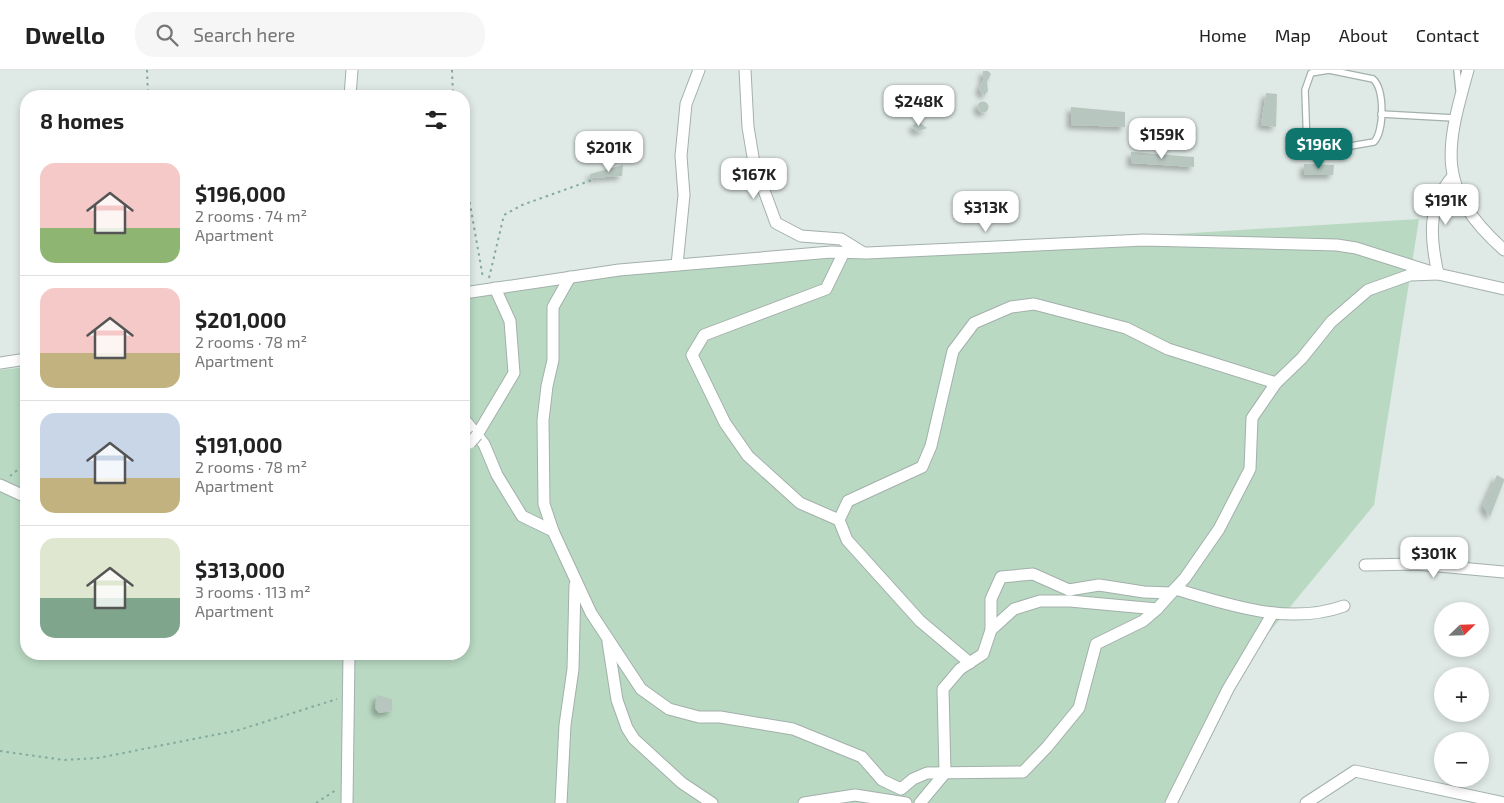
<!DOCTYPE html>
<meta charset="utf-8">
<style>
:root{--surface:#fff;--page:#f6f6f6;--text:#222;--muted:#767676;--line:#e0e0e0;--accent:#0f766e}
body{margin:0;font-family:"Exo 2",sans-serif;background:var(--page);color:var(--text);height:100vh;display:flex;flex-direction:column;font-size:19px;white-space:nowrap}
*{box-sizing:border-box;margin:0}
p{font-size:16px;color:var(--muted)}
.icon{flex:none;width:28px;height:28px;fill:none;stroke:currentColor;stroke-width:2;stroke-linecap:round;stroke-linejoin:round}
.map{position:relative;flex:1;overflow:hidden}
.details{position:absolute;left:20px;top:20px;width:450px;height:570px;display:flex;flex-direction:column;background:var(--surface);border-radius:20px;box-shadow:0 2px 8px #0003}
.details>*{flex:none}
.needle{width:32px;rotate:67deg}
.tools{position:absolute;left:1434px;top:532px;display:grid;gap:10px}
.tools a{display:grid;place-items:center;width:55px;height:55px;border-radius:50%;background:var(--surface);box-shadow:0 2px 8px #0003;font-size:25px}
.price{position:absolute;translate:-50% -42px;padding:0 11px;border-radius:10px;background:#fff;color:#222;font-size:16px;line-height:32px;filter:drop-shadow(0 1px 2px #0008)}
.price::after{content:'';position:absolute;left:50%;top:30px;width:15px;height:11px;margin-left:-8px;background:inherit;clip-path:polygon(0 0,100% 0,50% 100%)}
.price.selected{background:var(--accent);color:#fff}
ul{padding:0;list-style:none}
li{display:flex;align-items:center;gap:15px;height:125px;padding:0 20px}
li+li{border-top:1px solid var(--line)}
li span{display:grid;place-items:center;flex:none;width:140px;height:100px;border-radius:15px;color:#555}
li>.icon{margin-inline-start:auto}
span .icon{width:60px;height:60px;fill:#fffc;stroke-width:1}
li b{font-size:21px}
h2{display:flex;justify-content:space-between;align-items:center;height:60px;padding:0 20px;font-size:21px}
header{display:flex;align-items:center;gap:30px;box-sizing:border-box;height:70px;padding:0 25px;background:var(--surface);border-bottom:1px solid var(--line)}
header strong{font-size:24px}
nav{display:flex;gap:28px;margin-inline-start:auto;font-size:18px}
.search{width:350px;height:45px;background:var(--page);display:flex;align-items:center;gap:12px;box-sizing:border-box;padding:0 18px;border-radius:20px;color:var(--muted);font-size:19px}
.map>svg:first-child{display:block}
.green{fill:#b9d9c2}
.building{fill:#b8c6c0;filter:url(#shadow)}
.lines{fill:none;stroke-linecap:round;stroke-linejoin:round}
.service-casing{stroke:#a3b0ab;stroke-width:8}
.minor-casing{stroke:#a3b0ab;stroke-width:13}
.path{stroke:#82aa9d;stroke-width:2;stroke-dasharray:2.5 4;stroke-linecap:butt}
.service{stroke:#fff;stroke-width:5.5}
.minor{stroke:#fff;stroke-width:11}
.minor-bridge-casing{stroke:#a3b0ab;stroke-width:13;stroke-linecap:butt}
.minor-bridge{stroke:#fff;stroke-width:11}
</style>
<header>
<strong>Dwello</strong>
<div class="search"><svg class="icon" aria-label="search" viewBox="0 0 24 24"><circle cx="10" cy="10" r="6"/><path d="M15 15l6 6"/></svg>Search here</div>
<nav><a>Home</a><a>Map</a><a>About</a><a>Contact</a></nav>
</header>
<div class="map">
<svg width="1504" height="733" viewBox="0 0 1504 733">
<defs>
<filter id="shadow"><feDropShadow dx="-4" dy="4" stdDeviation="2.5" flood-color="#0004"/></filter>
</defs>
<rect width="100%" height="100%" fill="#dfe9e5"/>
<polygon class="green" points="1419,149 1374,435 1219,623 1164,733 0,733 0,300 26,297 26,584 464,584 464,229 570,207 789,188"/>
<g class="building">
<polygon points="983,1 988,1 991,4 987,12 988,21 984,26 979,19 983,11"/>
<polygon points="1266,23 1277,24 1276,57 1261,55"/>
<rect x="905" y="24" width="27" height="10"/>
<circle cx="983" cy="37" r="5.5"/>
<polygon points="1071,37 1125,42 1125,57 1071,55"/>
<polygon points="916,53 920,53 927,58 917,62 912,56"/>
<polygon points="1131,82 1194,87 1194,97 1131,93"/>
<polygon points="1304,94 1334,95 1333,105 1304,105"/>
<polygon points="623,95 622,106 590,108 590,104"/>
<polygon points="1497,405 1504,409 1504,411 1490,447 1483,436"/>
<polygon points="377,625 392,629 392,641 379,643 375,638"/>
</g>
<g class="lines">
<defs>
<g id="service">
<path d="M1329,0L1373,9C1385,20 1384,61 1374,72L1327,80L1307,77L1305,20L1311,3Z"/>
<polyline points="1457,0 1459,20"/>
<polyline points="1381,44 1454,48"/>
</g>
<g id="minor">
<polyline points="745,0 748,57 754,93 776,153 801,166 841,169 862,182"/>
<path d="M1468,0C1445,81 1436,119 1504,180"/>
<polyline points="350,26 352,0"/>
<polyline points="677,195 684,125 681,86 686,34 699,0"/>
<polyline points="464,223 619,200 831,182 867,183 1144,170 1337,175 1356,178 1438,204 1504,219"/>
<polyline points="0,293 26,289"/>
<polyline points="464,349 484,374 497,405 522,446 553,461 591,543 641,619 669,639 699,647 720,647 793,659 862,687 882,710 901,719 913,709 927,703 1023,702 1047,677 1079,638 1096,574 1143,551 1157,539"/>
<polyline points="477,365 514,303 510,251 495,218"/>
<polyline points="0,415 26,427"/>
<polyline points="839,450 800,433 748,386 725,353 692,285 704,265 826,219 844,182"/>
<polyline points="553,461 544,434 543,350 547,316 553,290 553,237 570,207"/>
<polyline points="1365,495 1416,494 1504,502"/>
<path d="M991,560L1014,539L1040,531H1070L1157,539L1175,519C1230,535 1288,556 1344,536"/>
<polyline points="608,572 617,630 627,658 634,669 682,713 712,733"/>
<polyline points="970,593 920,551 847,470 839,450 848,431 922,397 931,376 953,281 974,253 1011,237 1034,234 1126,258 1168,279 1276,313"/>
<polyline points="347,733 349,584"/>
<polyline points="561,733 565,655 573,599 575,515"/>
<polyline points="804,733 855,725 906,733"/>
<path d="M920,733L945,703L943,619L960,599L983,584L991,560V529L1001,507L1033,504L1069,520L1099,515L1144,522L1171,523L1185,508L1219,459L1250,399L1252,348L1276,313L1302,288L1331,252L1368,220L1410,205L1438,204C1430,167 1427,136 1453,106"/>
<polyline points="1171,733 1228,619 1273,543"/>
<polyline points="1306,733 1355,701 1504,733"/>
</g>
</defs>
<use href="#service" class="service-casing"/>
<use href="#minor" class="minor-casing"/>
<g class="path">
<polyline points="147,0 148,26"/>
<polyline points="452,0 453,26"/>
<polyline points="464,100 483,208"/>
<polyline points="489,208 504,145 522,135 595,109"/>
<polyline points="10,406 26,393"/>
<polyline points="0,681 64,690 98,688 239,660 337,629"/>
<polyline points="316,733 336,720"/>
</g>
<use href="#service" class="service"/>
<use href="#minor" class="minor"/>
<defs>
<polyline id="minor-bridge" points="470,373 477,365"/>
</defs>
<use href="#minor-bridge" class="minor-bridge-casing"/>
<use href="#minor-bridge" class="minor-bridge"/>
</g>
</svg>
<div class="tools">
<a><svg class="needle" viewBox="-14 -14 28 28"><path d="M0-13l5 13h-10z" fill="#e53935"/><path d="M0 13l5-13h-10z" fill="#767676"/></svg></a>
<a>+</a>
<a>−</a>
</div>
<b class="price" style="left:919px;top:57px">$248K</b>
<b class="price" style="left:1162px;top:90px">$159K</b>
<b class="price selected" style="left:1319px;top:100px">$196K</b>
<b class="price" style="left:609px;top:103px">$201K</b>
<b class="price" style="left:754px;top:130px">$167K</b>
<b class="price" style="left:1446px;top:156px">$191K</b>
<b class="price" style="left:986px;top:163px">$313K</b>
<b class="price" style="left:1434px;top:509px">$301K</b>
<section class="details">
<h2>8 homes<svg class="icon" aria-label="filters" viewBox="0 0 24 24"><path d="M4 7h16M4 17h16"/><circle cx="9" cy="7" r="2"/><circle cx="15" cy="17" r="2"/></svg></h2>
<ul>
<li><span style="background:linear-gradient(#f6c9c9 65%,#8fb573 0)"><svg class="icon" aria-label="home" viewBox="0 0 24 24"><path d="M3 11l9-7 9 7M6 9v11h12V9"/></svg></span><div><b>$196,000</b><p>2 rooms · 74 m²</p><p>Apartment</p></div></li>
<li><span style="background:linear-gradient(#f6c9c9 65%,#c2b280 0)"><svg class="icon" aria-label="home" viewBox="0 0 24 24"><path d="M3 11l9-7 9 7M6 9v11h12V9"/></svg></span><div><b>$201,000</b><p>2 rooms · 78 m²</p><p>Apartment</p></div></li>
<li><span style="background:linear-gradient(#c9d6e8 65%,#c2b280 0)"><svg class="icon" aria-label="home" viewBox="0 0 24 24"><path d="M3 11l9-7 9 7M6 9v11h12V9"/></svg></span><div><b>$191,000</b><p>2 rooms · 78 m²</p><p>Apartment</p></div></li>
<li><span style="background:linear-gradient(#dfe7d0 60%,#7fa58c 0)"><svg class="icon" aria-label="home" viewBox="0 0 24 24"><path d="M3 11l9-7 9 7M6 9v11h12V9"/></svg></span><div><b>$313,000</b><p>3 rooms · 113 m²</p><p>Apartment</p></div></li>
</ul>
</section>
</div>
